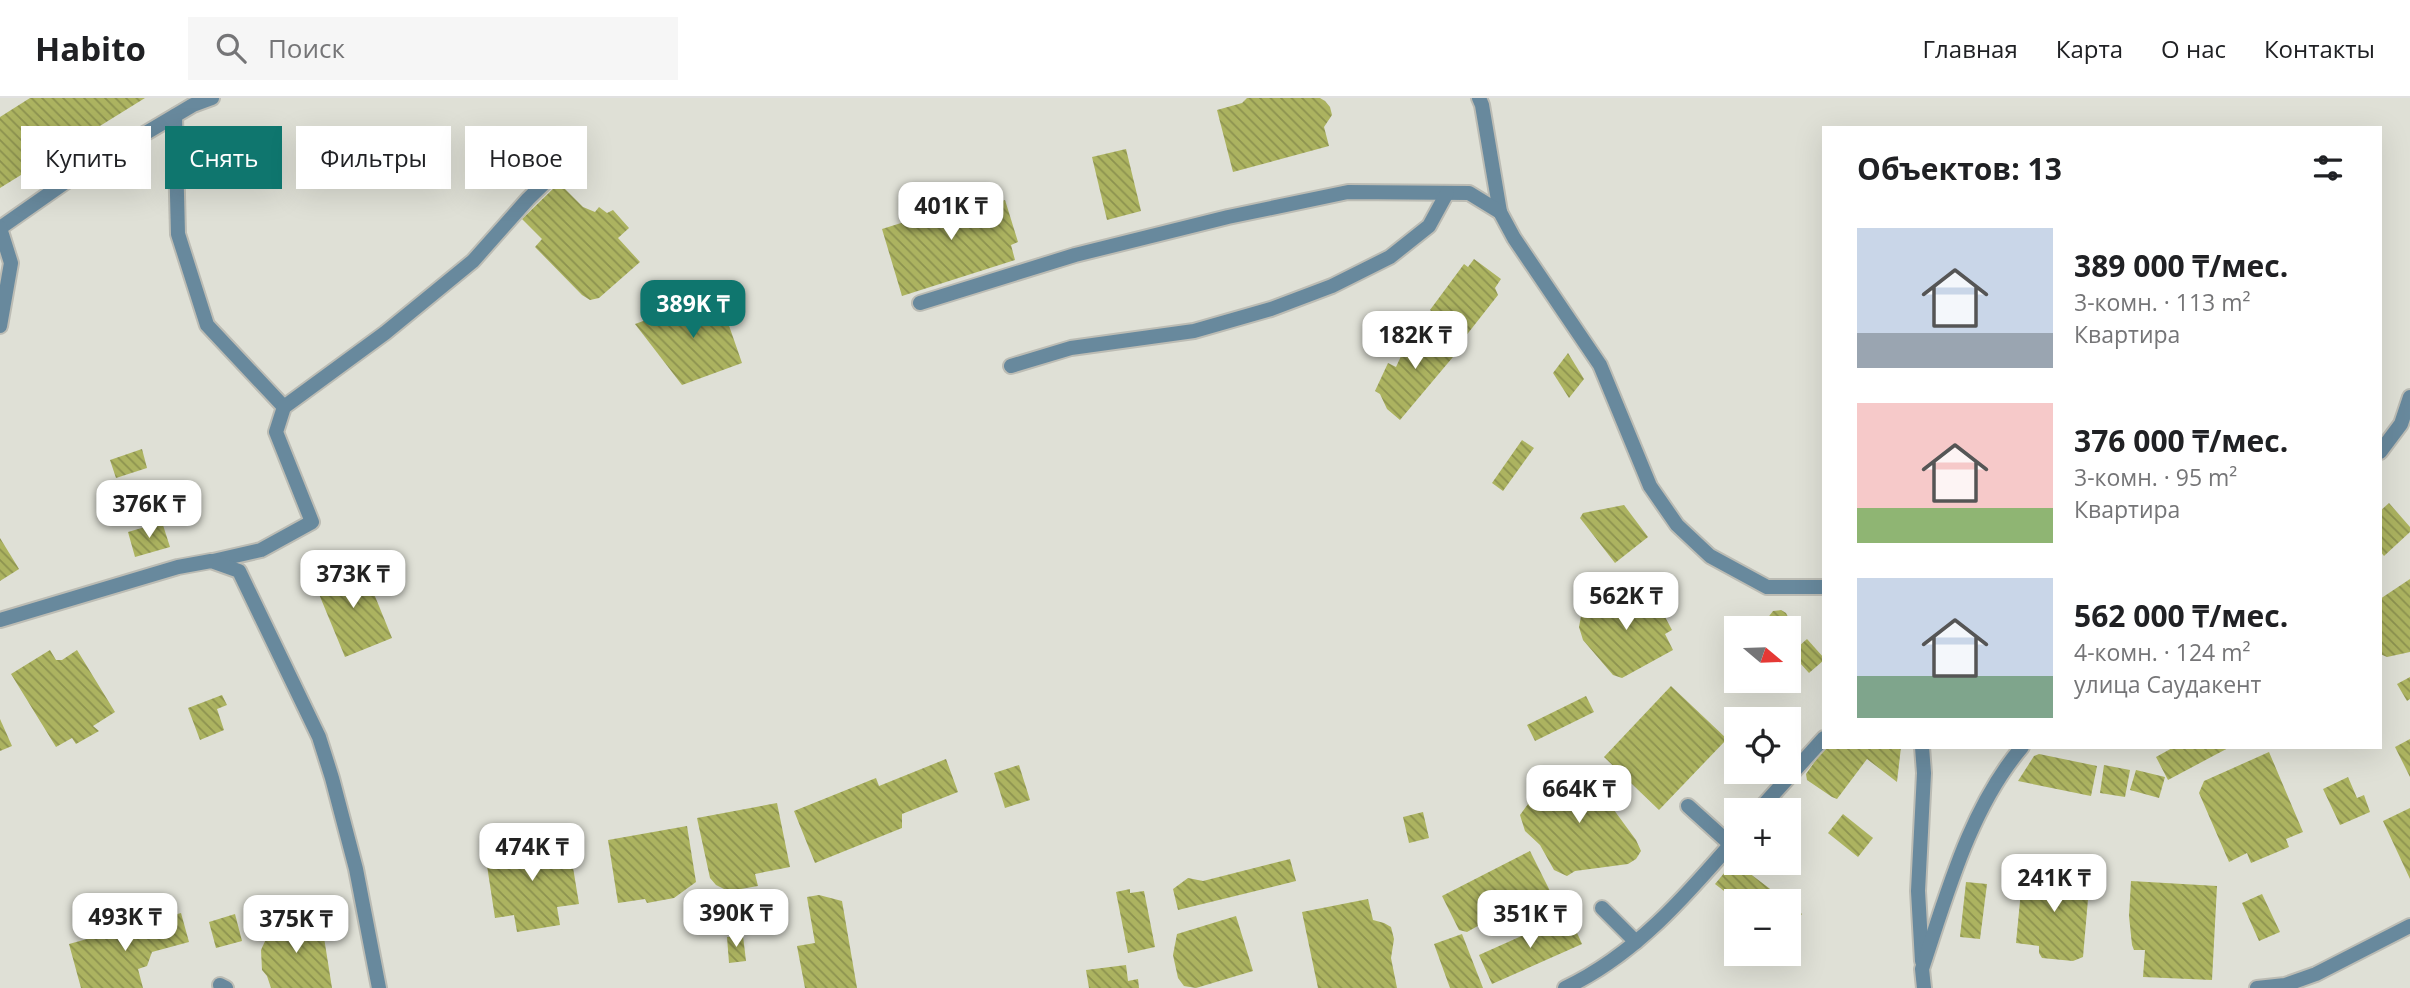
<!DOCTYPE html>
<html lang="ru">
<meta charset="utf-8">
<style>
:root{--surface:#fff;--page:#f6f6f6;--text:#202124;--muted:#757577;--line:#e0e0e0;--accent:#0f766e}
body{margin:0;font-family:"Open Sans",sans-serif;background:var(--page);color:var(--text);height:100vh;display:flex;flex-direction:column;font-size:26px;white-space:nowrap}
*{box-sizing:border-box;margin:0}
p{font-size:23px;color:var(--muted)}
.icon{flex:none;width:38px;height:38px;fill:none;stroke:currentColor;stroke-width:2;stroke-linecap:round;stroke-linejoin:round}
.map{position:relative;flex:1;overflow:hidden}
.drawer{position:absolute;left:1822px;top:28px;width:560px;height:623px;display:flex;flex-direction:column;background:var(--surface);border-radius:0px;box-shadow:0 7px 28px #0002}
.drawer>*{flex:none}
.banner{position:absolute;left:21px;top:28px;width:665px;height:63px;display:flex;gap:14px}
.needle{width:46px;rotate:109deg}
.controls{position:absolute;left:1724px;top:518px;display:grid;gap:14px}
.controls a{display:grid;place-items:center;width:77px;height:77px;border-radius:0px;background:var(--surface);box-shadow:0 7px 28px #0002;font-size:35px}
.price{position:absolute;translate:-50% -60px;padding:0 16px;border-radius:14px;background:#fff;color:#222;font-size:23px;line-height:46px;filter:drop-shadow(0 2px 4px #0008)}
.price::after{content:'';position:absolute;left:50%;top:42px;width:21px;height:16px;margin-left:-10px;background:inherit;clip-path:polygon(0 0,100% 0,50% 100%)}
.price.selected{background:var(--accent);color:#fff}
ul{padding:0;list-style:none}
li{display:flex;align-items:center;gap:21px;height:175px;padding:0 35px}
li span{display:grid;place-items:center;flex:none;width:196px;height:140px;border-radius:0px;color:#555}
li>.icon{margin-inline-start:auto}
span .icon{width:84px;height:84px;fill:#fffc;stroke-width:1}
li b{font-size:30px}
h2{display:flex;justify-content:space-between;align-items:center;height:84px;padding:0 35px;font-size:30px}
.pill{padding:0 24px;border-radius:0px;background:var(--surface);box-shadow:0 7px 28px #0002;font-size:24px;line-height:63px}
.pill.selected{background:var(--accent);color:#fff}
header{display:flex;align-items:center;gap:42px;box-sizing:border-box;height:98px;padding:0 35px;background:var(--surface);border-bottom:2px solid var(--line)}
header strong{font-size:33px}
nav{display:flex;gap:38px;margin-inline-start:auto;font-size:24px}
.search{width:490px;height:63px;background:var(--page);display:flex;align-items:center;gap:18px;box-sizing:border-box;padding:0 24px;border-radius:0px;color:var(--muted);font-size:26px}
.map>svg:first-child{display:block}
.building{fill:url(#building-back-hatch)}
.lines{fill:none;stroke-linecap:round;stroke-linejoin:round}
.street-casing{stroke:#bcbcb4;stroke-width:18}
.street{stroke:#68899d;stroke-width:14}
</style>
<header>
<strong>Habito</strong>
<div class="search"><svg class="icon" aria-label="search" viewBox="0 0 24 24"><circle cx="10" cy="10" r="6"/><path d="M15 15l6 6"/></svg>Поиск</div>
<nav><a>Главная</a><a>Карта</a><a>О нас</a><a>Контакты</a></nav>
</header>
<div class="map">
<svg width="2410" height="890" viewBox="0 0 2410 890">
<defs>
<pattern id="building-back-hatch" width="6" height="6" patternUnits="userSpaceOnUse" patternTransform="scale(1.75)"><rect width="6" height="6" fill="#acb360"/><path d="M-1 5l2 2M0 0l6 6M5-1l2 2" fill="none" stroke="#8c924f"/></pattern>
</defs>
<rect width="100%" height="100%" fill="#dfe0d6"/>
<g class="building">
<polygon points="30,0 145,0 0,90 0,19"/>
<polygon points="1247,0 1320,0 1325,3 1330,9 1332,17 1324,29 1329,48 1233,74 1217,12 1242,5"/>
<polygon points="1126,51 1141,113 1107,122 1092,59"/>
<polygon points="559,85 583,109 595,114 599,109 607,115 613,112 629,130 618,140 640,164 599,200 590,202 582,197 535,149 542,141 522,121"/>
<polygon points="988,89 993,106 1005,102 1018,144 1011,147 1015,162 902,198 882,131 949,110 950,100"/>
<polygon points="1474,161 1501,181 1495,190 1498,197 1465,239 1430,212 1464,166 1468,169"/>
<polygon points="718,196 742,265 682,287 635,226"/>
<polygon points="1427,226 1458,253 1400,322 1387,311 1380,296 1375,293 1388,265 1396,269 1402,256"/>
<polygon points="1568,255 1584,281 1569,300 1553,275"/>
<polygon points="1522,342 1534,350 1503,393 1492,385"/>
<polygon points="142,351 147,370 116,380 110,362"/>
<polygon points="2389,405 2410,429 2410,434 2384,458 2380,453 2380,413"/>
<polygon points="1624,407 1648,439 1615,465 1580,420 1583,415"/>
<polygon points="162,424 170,449 135,459 128,434"/>
<polygon points="0,440 19,471 0,483"/>
<polygon points="361,464 392,540 345,559 314,484"/>
<polygon points="2410,481 2410,554 2387,559 2380,556 2380,501"/>
<polygon points="1649,489 1672,532 1665,536 1673,552 1622,580 1613,577 1583,542 1579,529 1581,518 1593,505 1629,495 1635,496"/>
<polygon points="1781,512 1786,515 1789,521 1788,530 1760,530 1773,513"/>
<polygon points="1807,541 1824,560 1824,562 1809,575 1791,555"/>
<polygon points="50,552 56,562 62,562 77,552 115,614 93,628 99,633 76,646 72,640 56,649 11,576"/>
<polygon points="2410,579 2410,601 2407,603 2397,586"/>
<polygon points="1671,588 1727,641 1659,712 1604,659"/>
<polygon points="222,597 227,607 217,611 224,632 200,642 188,610"/>
<polygon points="1586,598 1594,614 1535,643 1527,627"/>
<polygon points="0,621 12,648 0,653"/>
<polygon points="2410,641 2410,679 2395,649"/>
<polygon points="1825,649 1901,649 1897,684 1867,661 1837,701 1832,699 1807,682 1806,676"/>
<polygon points="2174,649 2230,649 2168,682 2156,659"/>
<polygon points="2269,654 2303,734 2286,741 2289,749 2251,765 2247,755 2229,764 2199,695 2204,683"/>
<polygon points="2039,656 2097,668 2091,698 2018,683 2034,658"/>
<polygon points="946,661 958,694 902,716 902,730 815,765 794,713 876,680 879,688"/>
<polygon points="1019,667 1030,702 1005,710 994,675"/>
<polygon points="2104,667 2130,672 2125,699 2100,695"/>
<polygon points="1581,672 1592,679 1597,678 1607,682 1614,704 1611,708 1636,742 1641,753 1636,761 1628,766 1575,773 1567,778 1554,772 1540,747 1525,733 1520,717 1539,691 1566,673"/>
<polygon points="2136,672 2165,679 2159,700 2130,692"/>
<polygon points="2348,679 2357,700 2364,697 2370,714 2340,727 2323,691"/>
<polygon points="777,705 790,769 755,776 758,788 735,792 724,791 716,787 710,780 697,720"/>
<polygon points="2410,710 2410,781 2383,723"/>
<polygon points="1423,714 1429,740 1409,745 1403,719"/>
<polygon points="1843,716 1873,740 1858,759 1828,735"/>
<polygon points="687,728 696,784 674,800 647,805 645,801 618,805 608,742"/>
<polygon points="568,739 579,806 557,809 560,827 517,834 514,817 495,820 486,761 493,751"/>
<polygon points="1530,753 1556,805 1493,838 1485,824 1467,834 1459,832 1442,798"/>
<polygon points="1290,761 1296,783 1178,812 1173,791 1188,780 1203,783"/>
<polygon points="1735,762 1736,765 1786,803 1754,803 1750,800 1748,803 1737,803 1715,786"/>
<polygon points="2023,772 2090,778 2083,859 2073,863 2042,860 2039,855 2039,848 2016,845"/>
<polygon points="2131,783 2217,788 2212,882 2143,879 2145,852 2134,852 2132,847 2129,818"/>
<polygon points="1966,784 1987,786 1980,841 1960,839"/>
<polygon points="1130,791 1130,795 1144,793 1155,849 1128,855 1116,794"/>
<polygon points="2262,796 2280,834 2259,843 2242,805"/>
<polygon points="819,797 842,803 857,890 805,890 797,848 815,845 807,799"/>
<polygon points="1368,801 1373,822 1384,825 1391,829 1394,841 1391,860 1397,890 1318,890 1302,814"/>
<polygon points="1788,806 1802,816 1792,828 1788,826"/>
<polygon points="181,815 189,844 152,854 147,868 138,871 143,890 81,890 69,846"/>
<polygon points="235,816 242,843 216,850 209,824"/>
<polygon points="295,817 307,819 315,825 315,829 322,827 332,890 271,890 267,878 262,872 261,852 266,841 272,835 273,823"/>
<polygon points="1569,817 1582,846 1492,886 1479,857"/>
<polygon points="1236,818 1253,873 1196,890 1184,888 1178,880 1173,857 1177,836"/>
<polygon points="1462,836 1483,890 1450,890 1434,846"/>
<polygon points="743,838 746,863 729,865 727,839"/>
<polygon points="1126,867 1128,883 1138,881 1139,890 1089,890 1086,872"/>
</g>
<g class="lines">
<defs>
<g id="street">
<polyline points="1479,0 1482,7 1500,114"/>
<polyline points="175,18 178,136 207,227 284,309"/>
<polyline points="0,130 80,74 193,7 212,0"/>
<polyline points="920,205 1075,157 1228,119 1348,94 1469,95 1500,114 1514,140 1600,267 1650,388 1677,427 1710,458 1767,489 1824,489"/>
<polyline points="0,228 11,165 0,130"/>
<polyline points="1011,268 1071,250 1194,233 1271,211 1332,188 1390,159 1429,128 1447,95"/>
<polyline points="2380,354 2401,326 2410,299"/>
<polyline points="213,463 261,452 312,424 276,334 284,309 385,235 473,163 528,101 568,62"/>
<polyline points="0,522 178,469 211,463 239,473 319,639 332,680 356,771 379,890"/>
<polyline points="1922,649 1924,675 1918,793 1922,863"/>
<polyline points="1688,708 1730,746"/>
<polyline points="1759,712 1824,640"/>
<polyline points="1602,810 1636,844"/>
<polyline points="220,887 226,890"/>
<path d="M1565,890C1635,857 1686,798 1736,740"/>
<path d="M1924,890L1922,871C1947,796 1970,710 2022,649"/>
<polyline points="2257,890 2285,887 2316,876 2410,828"/>
</g>
</defs>
<use href="#street" class="street-casing"/>
<use href="#street" class="street"/>
</g>
</svg>
<div class="controls">
<a><svg class="needle" viewBox="-14 -14 28 28"><path d="M0-13l5 13h-10z" fill="#e53935"/><path d="M0 13l5-13h-10z" fill="#757577"/></svg></a>
<a><svg class="icon" aria-label="locate" viewBox="0 0 24 24"><circle cx="12" cy="12" r="6"/><path d="M12 2v4M12 18v4M2 12h4M18 12h4"/></svg></a>
<a>+</a>
<a>−</a>
</div>
<b class="price" style="left:951px;top:144px">401K ₸</b>
<b class="price selected" style="left:693px;top:242px">389K ₸</b>
<b class="price" style="left:1415px;top:273px">182K ₸</b>
<b class="price" style="left:149px;top:442px">376K ₸</b>
<b class="price" style="left:353px;top:512px">373K ₸</b>
<b class="price" style="left:1626px;top:534px">562K ₸</b>
<b class="price" style="left:1579px;top:727px">664K ₸</b>
<b class="price" style="left:532px;top:785px">474K ₸</b>
<b class="price" style="left:2054px;top:816px">241K ₸</b>
<b class="price" style="left:736px;top:851px">390K ₸</b>
<b class="price" style="left:1530px;top:852px">351K ₸</b>
<b class="price" style="left:125px;top:855px">493K ₸</b>
<b class="price" style="left:296px;top:857px">375K ₸</b>
<div class="banner">
<a class="pill">Купить</a>
<a class="pill selected">Снять</a>
<a class="pill">Фильтры</a>
<a class="pill">Новое</a>
</div>
<section class="drawer">
<h2>Объектов: 13<svg class="icon" aria-label="filters" viewBox="0 0 24 24"><path d="M4 7h16M4 17h16"/><circle cx="9" cy="7" r="2"/><circle cx="15" cy="17" r="2"/></svg></h2>
<ul>
<li><span style="background:linear-gradient(#c9d6e8 75%,#9aa5b1 0)"><svg class="icon" aria-label="home" viewBox="0 0 24 24"><path d="M3 11l9-7 9 7M6 9v11h12V9"/></svg></span><div><b>389 000 ₸/мес.</b><p>3-комн. · 113 m²</p><p>Квартира</p></div></li>
<li><span style="background:linear-gradient(#f6c9c9 75%,#8fb573 0)"><svg class="icon" aria-label="home" viewBox="0 0 24 24"><path d="M3 11l9-7 9 7M6 9v11h12V9"/></svg></span><div><b>376 000 ₸/мес.</b><p>3-комн. · 95 m²</p><p>Квартира</p></div></li>
<li><span style="background:linear-gradient(#c9d6e8 70%,#7fa58c 0)"><svg class="icon" aria-label="home" viewBox="0 0 24 24"><path d="M3 11l9-7 9 7M6 9v11h12V9"/></svg></span><div><b>562 000 ₸/мес.</b><p>4-комн. · 124 m²</p><p>улица Саудакент</p></div></li>
</ul>
</section>
</div>
